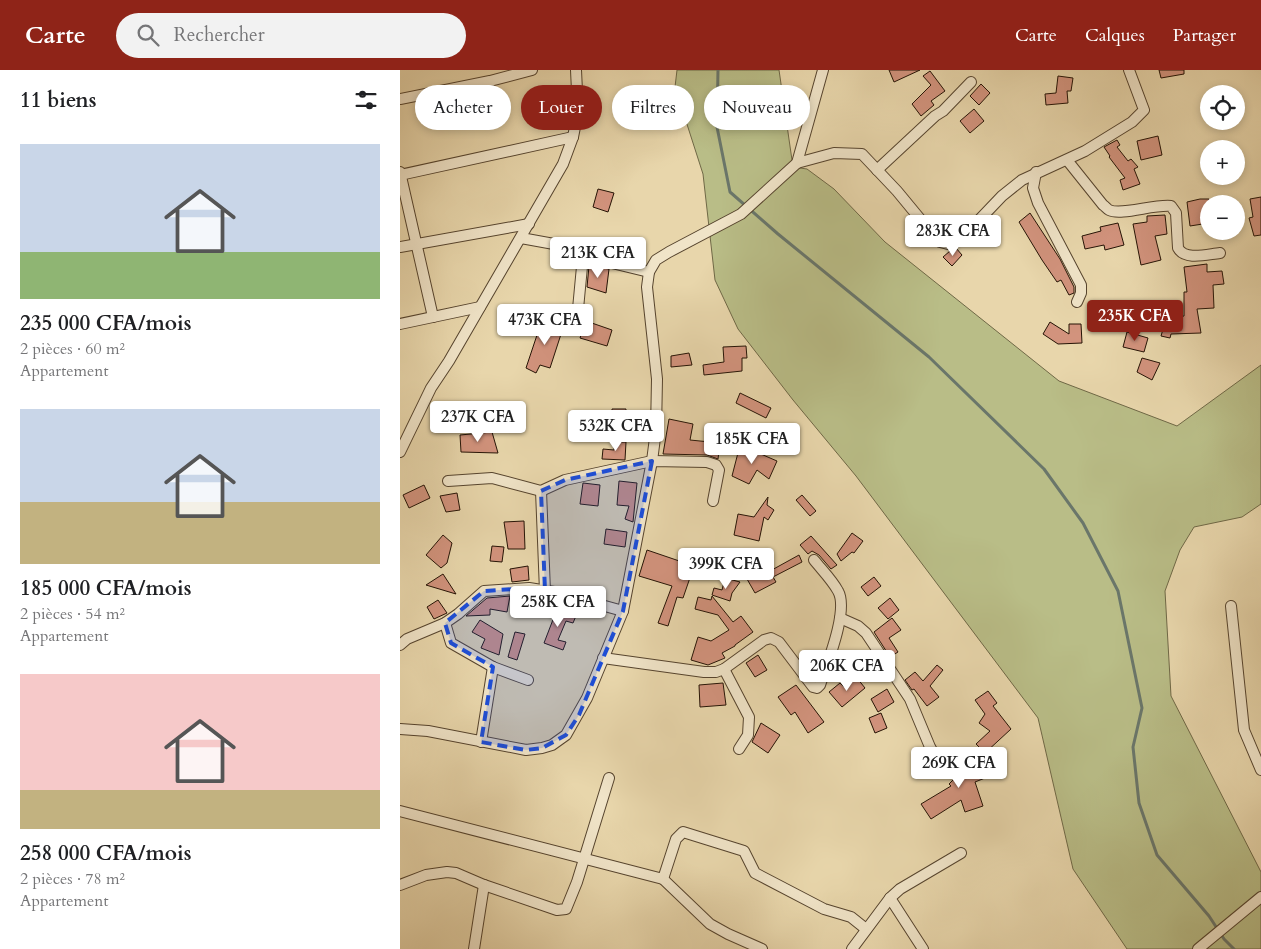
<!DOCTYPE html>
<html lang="fr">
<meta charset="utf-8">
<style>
:root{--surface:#fff;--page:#f2f2f2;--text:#202124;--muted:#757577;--accent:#8f2418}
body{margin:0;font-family:Cardo,serif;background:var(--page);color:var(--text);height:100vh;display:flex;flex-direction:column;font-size:19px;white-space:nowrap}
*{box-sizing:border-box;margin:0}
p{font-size:16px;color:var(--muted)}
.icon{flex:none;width:28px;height:28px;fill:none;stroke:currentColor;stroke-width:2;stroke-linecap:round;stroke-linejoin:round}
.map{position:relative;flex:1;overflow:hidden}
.drawer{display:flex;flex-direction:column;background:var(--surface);width:400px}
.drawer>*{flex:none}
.hud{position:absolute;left:15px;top:15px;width:475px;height:45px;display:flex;gap:10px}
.buttons{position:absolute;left:800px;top:15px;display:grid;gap:10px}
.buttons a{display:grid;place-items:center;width:45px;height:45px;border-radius:50%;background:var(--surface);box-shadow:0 2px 8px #0003;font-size:25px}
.price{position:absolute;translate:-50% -42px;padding:0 11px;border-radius:5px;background:#fff;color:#222;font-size:16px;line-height:32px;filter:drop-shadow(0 1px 2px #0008)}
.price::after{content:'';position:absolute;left:50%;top:30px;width:15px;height:11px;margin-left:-8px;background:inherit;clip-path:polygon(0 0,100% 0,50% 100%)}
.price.current{background:var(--accent);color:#fff}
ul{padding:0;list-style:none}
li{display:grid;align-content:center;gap:10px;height:265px;padding:0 20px}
li span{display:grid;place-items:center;height:155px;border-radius:0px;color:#555}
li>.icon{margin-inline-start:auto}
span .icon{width:90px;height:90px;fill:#fffc;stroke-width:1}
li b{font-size:21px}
h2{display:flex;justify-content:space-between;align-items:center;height:60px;padding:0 20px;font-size:21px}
.tag{padding:0 18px;border-radius:22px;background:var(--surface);box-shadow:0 2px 8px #0003;font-size:18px;line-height:45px}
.tag.current{background:var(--accent);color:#fff}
header{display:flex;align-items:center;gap:30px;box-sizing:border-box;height:70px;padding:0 25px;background:var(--accent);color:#fff}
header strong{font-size:24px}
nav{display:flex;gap:28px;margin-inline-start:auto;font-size:18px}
.search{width:350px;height:45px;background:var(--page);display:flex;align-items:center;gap:12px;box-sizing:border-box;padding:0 18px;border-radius:28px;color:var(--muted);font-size:19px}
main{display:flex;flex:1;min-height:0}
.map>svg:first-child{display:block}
.green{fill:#b9bd87;stroke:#6f6846}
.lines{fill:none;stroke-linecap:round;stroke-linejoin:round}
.stream{stroke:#6a766a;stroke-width:3}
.building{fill:#d2937d;stroke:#251305}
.minor-casing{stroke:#56442e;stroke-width:12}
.minor{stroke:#f0e4c8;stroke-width:10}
.marked{fill:#1d4ed8;fill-opacity:0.2;stroke:#1d4ed8;stroke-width:4;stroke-dasharray:10 6;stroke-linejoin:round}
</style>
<header>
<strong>Carte</strong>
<div class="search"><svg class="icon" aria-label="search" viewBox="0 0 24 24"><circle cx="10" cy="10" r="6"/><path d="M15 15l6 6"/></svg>Rechercher</div>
<nav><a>Carte</a><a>Calques</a><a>Partager</a></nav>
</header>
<main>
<section class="drawer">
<h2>11 biens<svg class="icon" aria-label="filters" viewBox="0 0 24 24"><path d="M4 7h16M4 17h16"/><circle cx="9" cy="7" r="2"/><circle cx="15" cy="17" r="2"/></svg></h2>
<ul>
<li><span style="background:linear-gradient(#c9d6e8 70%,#8fb573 0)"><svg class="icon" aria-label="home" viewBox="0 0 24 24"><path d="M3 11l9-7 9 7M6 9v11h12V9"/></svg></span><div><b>235 000 CFA/mois</b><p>2 pièces · 60 m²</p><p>Appartement</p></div></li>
<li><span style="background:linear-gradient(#c9d6e8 60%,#c2b280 0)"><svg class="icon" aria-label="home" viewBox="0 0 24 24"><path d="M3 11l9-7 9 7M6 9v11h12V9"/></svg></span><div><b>185 000 CFA/mois</b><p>2 pièces · 54 m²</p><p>Appartement</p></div></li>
<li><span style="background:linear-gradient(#f6c9c9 75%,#c2b280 0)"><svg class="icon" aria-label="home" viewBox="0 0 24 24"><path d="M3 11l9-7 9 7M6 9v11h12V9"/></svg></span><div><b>258 000 CFA/mois</b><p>2 pièces · 78 m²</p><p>Appartement</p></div></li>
</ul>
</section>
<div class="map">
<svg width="861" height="879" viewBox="0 0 861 879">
<rect width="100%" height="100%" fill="#e8d6ab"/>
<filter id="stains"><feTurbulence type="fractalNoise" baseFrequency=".004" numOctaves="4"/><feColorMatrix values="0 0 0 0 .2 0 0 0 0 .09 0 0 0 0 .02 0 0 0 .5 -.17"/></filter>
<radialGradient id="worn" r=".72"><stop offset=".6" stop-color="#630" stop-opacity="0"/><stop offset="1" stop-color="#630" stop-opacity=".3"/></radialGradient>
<polygon class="green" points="277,0 379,0 393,97 407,99 434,119 485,172 659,311 777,356 861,295 861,434 842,447 794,457 780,480 765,521 771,626 861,802 861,879 727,879 673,799 638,648 456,406 393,330 338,259 315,210 303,104 275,17"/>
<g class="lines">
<polyline class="stream" points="318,0 317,57 330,122 378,164 529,287 644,399 683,453 718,521 742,638 733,677 739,733 757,785 809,846 824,869 834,879"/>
</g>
<g class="building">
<polygon points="489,0 520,0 494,12"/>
<polygon points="759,0 784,0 784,4 761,8"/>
<polygon points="530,1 545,21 531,31 534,35 521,46 512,34 531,15 523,6"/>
<polygon points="658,6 673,8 671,21 667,21 668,33 646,35 645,24 656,23"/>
<polygon points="581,14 590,23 579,35 570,26"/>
<polygon points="217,28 232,30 242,54 215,42"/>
<polygon points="574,39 584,51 570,63 560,51"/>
<polygon points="758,66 762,85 741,90 737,71"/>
<polygon points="717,70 720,75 717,77 728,91 731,89 738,97 734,99 740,114 723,120 720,110 725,108 709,87 710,86 704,77"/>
<polygon points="198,119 214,123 208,142 193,137"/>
<polygon points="861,127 861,165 854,166 849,148 853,147 850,129"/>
<polygon points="800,129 809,129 809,153 790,156 787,132"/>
<polygon points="630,143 660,189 674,217 674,223 669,225 661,210 657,212 642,190 619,152"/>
<polygon points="765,145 767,164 755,166 761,190 741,195 733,154 747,152 747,146"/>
<polygon points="718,153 724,175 705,180 704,175 685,179 682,166 701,161 700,157"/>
<polygon points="556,178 562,185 552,196 543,187 550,181"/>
<polygon points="807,194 807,202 822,201 824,214 813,215 814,238 797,239 801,263 771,264 770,268 761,266 766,249 780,254 779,247 784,246 784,222 787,222 784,197"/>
<polygon points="189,196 209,199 206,223 187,217"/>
<polygon points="689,238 709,242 707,255 688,250"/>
<polygon points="142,250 163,258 150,298 140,295 136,303 126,298"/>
<polygon points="186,251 212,260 207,276 180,268"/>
<polygon points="650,252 669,264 669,254 681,254 682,273 658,274 643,264"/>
<polygon points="727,262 748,268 744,282 723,277"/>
<polygon points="346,276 347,288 342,288 342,301 304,305 303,295 324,292 323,277"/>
<polygon points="289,283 292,295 271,297 271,286"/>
<polygon points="742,288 760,293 752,310 737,302"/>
<polygon points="340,323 371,338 366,348 336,333"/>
<polygon points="212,339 226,339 225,356 212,355"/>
<polygon points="269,349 293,354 290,370 320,373 318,389 307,385 263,384"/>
<polygon points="230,359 244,360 244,370 230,369"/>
<polygon points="92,362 98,383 61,382 60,365"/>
<polygon points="214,372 226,372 225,390 202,389 203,379 214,380"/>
<polygon points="340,375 377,391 369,409 357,400 349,414 332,406"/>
<polygon points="219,411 237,413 233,452 225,449 229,436 217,435"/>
<polygon points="183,413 200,415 198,436 180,434"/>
<polygon points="24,415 30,428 9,438 3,425"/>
<polygon points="57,423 60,440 46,442 40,426"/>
<polygon points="402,425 416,441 410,446 396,430"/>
<polygon points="368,427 367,435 374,440 368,450 364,447 359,471 334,465 338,444 354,447"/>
<polygon points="124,451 125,479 108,479 104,452"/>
<polygon points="206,459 227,462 225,477 204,474"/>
<polygon points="452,463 463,471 454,483 452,482 441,491 437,484"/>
<polygon points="43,465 52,473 47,493 41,498 26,485"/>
<polygon points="411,466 437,495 431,499 419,485 412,481 408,484 400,475"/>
<polygon points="92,476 104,477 102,492 90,491"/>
<polygon points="247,480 294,496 283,528 277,527 268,556 258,553 272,516 239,506"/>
<polygon points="399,485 402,492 373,507 376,512 355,523 347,509 368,498 370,501"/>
<polygon points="128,496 129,510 112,512 110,499"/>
<polygon points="43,504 56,524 26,515"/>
<polygon points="474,507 481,516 468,526 461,517"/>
<polygon points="325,508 340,512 332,523 330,531 312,525 314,518 322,520"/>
<polygon points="126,525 136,526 135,545 120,545"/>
<polygon points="110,526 107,542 90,539 90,545 66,546 87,528"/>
<polygon points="312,526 333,552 341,546 353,562 335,575 335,576 322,583 325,588 308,595 291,590 298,567 311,571 329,560 318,545 295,539 298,527 311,530"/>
<polygon points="490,528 499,540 488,549 478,538"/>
<polygon points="38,530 47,543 34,549 27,537"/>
<polygon points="153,538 176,546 173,553 166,551 158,570 166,572 163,580 144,573 154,547 151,546"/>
<polygon points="492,548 501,560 489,568 498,582 490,587 474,562"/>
<polygon points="80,550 103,564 99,585 81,578 85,569 72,562"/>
<polygon points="115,562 125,564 117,590 108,587"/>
<polygon points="358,585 367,600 355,607 346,593"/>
<polygon points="537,595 543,600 530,616 539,627 527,636 514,619 512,620 505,610 515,602 523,611"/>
<polygon points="457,608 465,618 442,637 429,622 440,613 444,617"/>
<polygon points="323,613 326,635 300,637 299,615"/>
<polygon points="396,615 424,652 408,663 395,642 391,645 378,627"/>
<polygon points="487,619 494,632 478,642 471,629"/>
<polygon points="588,621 597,633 593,636 611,659 585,683 576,674 590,661 579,653 585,644 575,630"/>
<polygon points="481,643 487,658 475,663 469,648"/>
<polygon points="361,653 380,665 368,683 352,672"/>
<polygon points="561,684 574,697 585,693 590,706 575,712 583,736 565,742 561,730 531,749 521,734 551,716 549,714 559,704 550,694"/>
</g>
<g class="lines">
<defs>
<g id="minor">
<polyline points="0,29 90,11 132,0"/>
<path d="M667,90L703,135C705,136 707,139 709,140C721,146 754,134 771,136L776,143L778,178C785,191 808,184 820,183"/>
<polyline points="397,93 434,83 462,84 497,121 535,167 540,172 548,174 560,170 602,126 622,110 685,81 732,52 744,40 729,0"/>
<polyline points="477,100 535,46 543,41 571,12"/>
<polyline points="0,102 33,247"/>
<polyline points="636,102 633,118 638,133 681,215 681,223 677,232"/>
<polyline points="0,105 173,67"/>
<polyline points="121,168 154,174 183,186 249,202"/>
<polyline points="0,177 129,154"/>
<polyline points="0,254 80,237"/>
<polyline points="176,260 183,186"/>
<polyline points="0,382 31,318 49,291 163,94 173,67 178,42 176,0"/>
<polyline points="48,411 92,408 141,421 165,410 252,391 307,392 316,395 319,400 313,431"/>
<polyline points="141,421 145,521"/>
<polyline points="831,536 844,660 861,700"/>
<polyline points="440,548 458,556 466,563 510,629 530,677 543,700"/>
<polyline points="45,553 51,573 93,597 128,610"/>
<polyline points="0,575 7,569 45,553 58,544 84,521 129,518 154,522 223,541"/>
<path d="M203,588L304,602H316L324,599L364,570L371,568L379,572L413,617L417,618L420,615C427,594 449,540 438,521C432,510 422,500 414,490"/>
<polyline points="324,599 349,647 348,665 339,679"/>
<polyline points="0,659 28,661 126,680 142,678 152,675 166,665 187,628 223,541 252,391 256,360 257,309 247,217 249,202 256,190 269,182 341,144 397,93 423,0"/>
<polyline points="81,672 93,597"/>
<polyline points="0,741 263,809 276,769 283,762 344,781 355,803 424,839 451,847 466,859"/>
<polyline points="263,809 310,854 328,864 362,879"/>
<polyline points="0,815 26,805 47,802 56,803 84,815 157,840 166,839 177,812 209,708"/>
<polyline points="490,828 523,879"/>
<polyline points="74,879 84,815"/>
<polyline points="452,879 490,828 500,819 561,783"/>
<polyline points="798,879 861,827"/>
</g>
</defs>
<use href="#minor" class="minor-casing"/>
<use href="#minor" class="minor"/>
</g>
<path class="marked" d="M252,391L223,541L179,645L166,665L142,678L126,680L81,672L93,597L51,573L45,553L84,521L129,518L145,521L141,421L165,410Z"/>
<rect width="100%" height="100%" filter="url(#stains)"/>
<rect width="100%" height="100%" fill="url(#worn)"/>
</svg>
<div class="buttons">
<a><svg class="icon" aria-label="locate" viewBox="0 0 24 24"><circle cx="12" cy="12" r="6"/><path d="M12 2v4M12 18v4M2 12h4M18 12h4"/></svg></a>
<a>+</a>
<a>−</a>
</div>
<b class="price" style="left:553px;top:187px">283K CFA</b>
<b class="price" style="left:198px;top:209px">213K CFA</b>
<b class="price current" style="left:735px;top:272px">235K CFA</b>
<b class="price" style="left:145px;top:276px">473K CFA</b>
<b class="price" style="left:78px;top:373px">237K CFA</b>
<b class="price" style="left:216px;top:382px">532K CFA</b>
<b class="price" style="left:352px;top:395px">185K CFA</b>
<b class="price" style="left:326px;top:520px">399K CFA</b>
<b class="price" style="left:158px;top:558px">258K CFA</b>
<b class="price" style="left:447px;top:622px">206K CFA</b>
<b class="price" style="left:559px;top:719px">269K CFA</b>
<div class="hud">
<a class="tag">Acheter</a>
<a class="tag current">Louer</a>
<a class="tag">Filtres</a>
<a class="tag">Nouveau</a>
</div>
</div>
</main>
